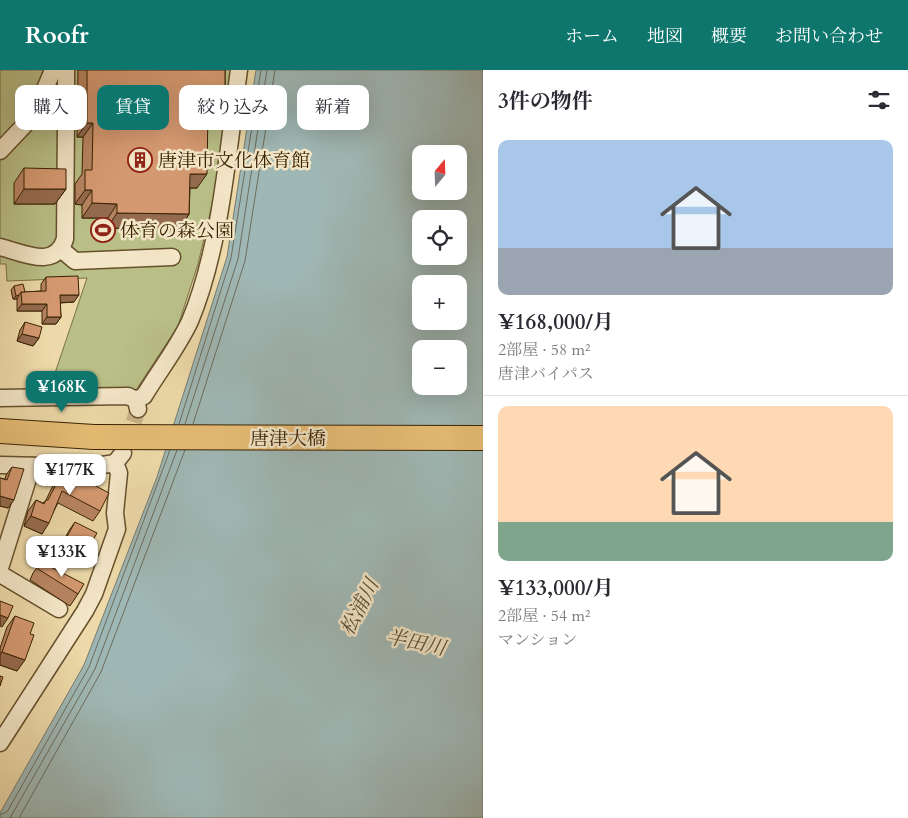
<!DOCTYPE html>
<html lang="ja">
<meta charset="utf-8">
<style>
:root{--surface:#fff;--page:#f7f7f7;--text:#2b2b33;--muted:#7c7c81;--line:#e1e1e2;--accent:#0f766e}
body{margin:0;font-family:Cardo,"Noto Serif JP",serif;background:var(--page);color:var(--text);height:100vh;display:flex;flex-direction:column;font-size:19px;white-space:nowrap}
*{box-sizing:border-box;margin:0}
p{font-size:16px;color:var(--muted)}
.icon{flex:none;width:28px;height:28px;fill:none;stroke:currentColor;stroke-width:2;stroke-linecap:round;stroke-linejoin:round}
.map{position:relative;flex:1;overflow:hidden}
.sheet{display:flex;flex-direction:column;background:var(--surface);width:425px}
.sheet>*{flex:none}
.guide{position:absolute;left:15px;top:15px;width:392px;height:45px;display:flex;gap:10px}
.needle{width:32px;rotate:19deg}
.tools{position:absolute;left:412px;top:75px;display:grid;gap:10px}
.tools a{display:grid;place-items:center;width:55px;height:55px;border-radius:10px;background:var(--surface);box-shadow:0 5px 20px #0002;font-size:25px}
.price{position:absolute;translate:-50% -42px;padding:0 11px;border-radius:10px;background:#fff;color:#222;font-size:16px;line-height:32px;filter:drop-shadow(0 1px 2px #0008)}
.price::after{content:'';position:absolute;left:50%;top:30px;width:15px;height:11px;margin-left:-8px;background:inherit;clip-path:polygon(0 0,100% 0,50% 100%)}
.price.active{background:var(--accent);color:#fff}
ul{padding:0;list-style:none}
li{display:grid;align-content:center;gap:10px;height:265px;padding:0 15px}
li+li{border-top:1px solid var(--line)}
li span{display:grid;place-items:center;height:155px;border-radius:10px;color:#555}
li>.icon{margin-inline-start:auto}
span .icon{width:90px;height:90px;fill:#fffc;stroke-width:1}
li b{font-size:21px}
h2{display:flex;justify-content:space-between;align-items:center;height:60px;padding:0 15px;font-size:21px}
.pill{padding:0 18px;border-radius:10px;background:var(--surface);box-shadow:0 5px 20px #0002;font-size:18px;line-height:45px}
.pill.active{background:var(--accent);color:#fff}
header{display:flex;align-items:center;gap:30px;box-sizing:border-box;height:70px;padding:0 25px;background:var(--accent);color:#fff}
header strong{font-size:24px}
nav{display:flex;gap:28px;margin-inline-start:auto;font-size:18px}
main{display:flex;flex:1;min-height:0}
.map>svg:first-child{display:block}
.garden{fill:#b9bf87;stroke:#797045}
.water{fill:#9fb7b4;stroke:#767b6d;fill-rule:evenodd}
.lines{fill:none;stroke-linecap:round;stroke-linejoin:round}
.shore{stroke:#6c6c5c;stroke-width:1}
.minor-tunnel{stroke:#c9b488;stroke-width:16;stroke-dasharray:16 8;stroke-linecap:butt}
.minor-casing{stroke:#66502c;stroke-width:19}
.highway-casing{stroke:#392203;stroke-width:26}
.minor{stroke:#f3e6c7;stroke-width:16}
.highway{stroke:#e6bc74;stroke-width:24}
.highway-bridge-casing{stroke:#392203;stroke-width:26;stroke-linecap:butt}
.highway-bridge{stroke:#e6bc74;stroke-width:24}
.wall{fill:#b78461;stroke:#392203}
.shaded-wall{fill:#956b4f;stroke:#392203}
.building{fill:#d59971;stroke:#392203}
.labels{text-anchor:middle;stroke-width:5;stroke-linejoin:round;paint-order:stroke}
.poi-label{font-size:19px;fill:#392203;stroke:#f3e6c7;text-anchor:start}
.street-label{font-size:19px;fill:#392203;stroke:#f3e6c7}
.water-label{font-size:20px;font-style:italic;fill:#584f38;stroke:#f3e6c7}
</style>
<header>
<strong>Roofr</strong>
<nav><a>ホーム</a><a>地図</a><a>概要</a><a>お問い合わせ</a></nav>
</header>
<main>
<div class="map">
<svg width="483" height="748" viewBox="0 0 483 748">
<rect width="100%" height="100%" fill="#edd9a9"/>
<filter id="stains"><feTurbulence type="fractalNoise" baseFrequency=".004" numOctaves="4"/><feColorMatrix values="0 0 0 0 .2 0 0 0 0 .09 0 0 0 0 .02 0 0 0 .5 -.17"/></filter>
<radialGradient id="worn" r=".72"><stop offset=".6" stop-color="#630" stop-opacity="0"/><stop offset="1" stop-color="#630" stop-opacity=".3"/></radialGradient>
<polygon class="garden" points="0,0 234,0 214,127 198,194 178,256 136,320 60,322 53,309 87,208 7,211 6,194 0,194"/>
<path class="water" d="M256,0H483V748H0V743L84,595L157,407L227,187ZM421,84H459V121H421ZM421,149H459V186H421ZM421,214H459V251H421ZM421,279H459V316H421Z"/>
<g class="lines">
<g class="shore">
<polyline points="179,354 231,188 261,0"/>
<polyline points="185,354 238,189 267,0"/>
<polyline points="193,354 245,191 275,0"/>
<polyline points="0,745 7,742 89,597 170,380"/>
<polyline points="10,748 95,599 177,380"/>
<polyline points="19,748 101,602 185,380"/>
</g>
<polyline class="minor-tunnel" points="126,375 138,339"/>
<defs>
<g id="minor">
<polyline points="66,0 66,50"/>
<polyline points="34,45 53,0"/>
<path d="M0,81L34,45L46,37L59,40L66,50L65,169C55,200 24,183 0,177"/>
<polyline points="62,180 75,191 172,187"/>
<polyline points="0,328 128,326 136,330 138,339"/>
<path d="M136,330L144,326C159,301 178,277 190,251C221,177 228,79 239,0"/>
<polyline points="0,395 90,397 115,393 123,383"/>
<polyline points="0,498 32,396"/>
<polyline points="0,504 59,539"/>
<polyline points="0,673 85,541 94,524 117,459 115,443 119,403 115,393"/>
</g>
<polyline id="highway" points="0,361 94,367"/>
</defs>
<use href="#minor" class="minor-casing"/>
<use href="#highway" class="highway-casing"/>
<use href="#minor" class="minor"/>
<use href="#highway" class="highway"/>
<defs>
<polyline id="highway-bridge" points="94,367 483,368"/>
</defs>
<use href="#highway-bridge" class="highway-bridge-casing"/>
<use href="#highway-bridge" class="highway-bridge"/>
</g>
<g class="wall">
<polygon points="78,0 225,0 225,38 215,52 207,52 197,118 190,118 189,144 180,159 107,158 108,148 82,148 82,135 75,134 75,114 82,104 83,67 77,67"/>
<polygon points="24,98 66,119 55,134 14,134 14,113"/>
<polygon points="46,207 74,232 60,233 61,247 56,254 42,254 42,241 17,241 17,229 13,229 11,220 14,216 25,222 41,221 41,214"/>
<polygon points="25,252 39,268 33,276 17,271 20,260"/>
<polygon points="12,397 8,438 0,436 0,408 5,409 6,405"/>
<polygon points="64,399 100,441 93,451 58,433 42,464 24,456 28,441 36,430 43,433 46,430 56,409"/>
<polygon points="75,452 91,474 85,482 74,476 61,496 52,491 70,459"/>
<polygon points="41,492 78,524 70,536 30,510 33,503"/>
<polygon points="15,546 17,601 0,595 0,578 7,557"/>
</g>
<g class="shaded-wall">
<polygon points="208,38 225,38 215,52 198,52"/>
<polygon points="87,53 93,53 83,67 77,67"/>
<polygon points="190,104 207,104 197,118 180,118"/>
<polygon points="24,119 66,119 55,134 14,134"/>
<polygon points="85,120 92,120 82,135 75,134"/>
<polygon points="92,133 117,134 108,148 82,148"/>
<polygon points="117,143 189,144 180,159 107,158"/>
<polygon points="19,225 17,229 13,229 16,226"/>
<polygon points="60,225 79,225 74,232 55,233"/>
<polygon points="22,234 47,234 42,241 17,241"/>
<polygon points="47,247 61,247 56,254 42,254"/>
<polygon points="22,264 39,268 33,276 17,271"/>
<polygon points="0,426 14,430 8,438 0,436"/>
<polygon points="31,446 49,453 42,464 24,456"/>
<polygon points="0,545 8,548 2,557 0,556"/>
<polygon points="2,582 25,590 17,601 0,595 0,585"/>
</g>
<g class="building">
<polygon points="87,0 225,0 225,38 208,38 207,104 190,104 189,144 117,143 117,134 92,133 92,120 85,120 85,100 92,100 93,53 87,53"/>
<polygon points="24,98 66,99 66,119 24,119"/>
<polygon points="78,206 79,225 60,225 61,247 47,247 47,234 22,234 21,222 46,221 46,207"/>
<polygon points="23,214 25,222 21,222 19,225 16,226 14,216"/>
<polygon points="25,252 42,257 39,268 22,264"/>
<polygon points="12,397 24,399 14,430 0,426 0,408 7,410"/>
<polygon points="64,399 109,423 100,441 62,421 49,453 31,446 36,430 44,434 46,430 48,430"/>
<polygon points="75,452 97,463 91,474 78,467 67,488 58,483"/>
<polygon points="41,492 84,514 78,524 38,499"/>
<polygon points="0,531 13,536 8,548 0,545"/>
<polygon points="15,546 34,553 30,564 34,565 25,590 2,582"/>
<polygon points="0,606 3,607 0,616"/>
</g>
<defs>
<symbol id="building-ring" viewBox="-11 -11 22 22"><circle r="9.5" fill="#f3e6c7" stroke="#8f2418" stroke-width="1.5"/><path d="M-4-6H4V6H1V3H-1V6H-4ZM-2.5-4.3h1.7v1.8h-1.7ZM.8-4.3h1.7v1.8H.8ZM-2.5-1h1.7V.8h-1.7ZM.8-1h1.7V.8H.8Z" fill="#8f2418"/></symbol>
<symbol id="stadium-ring" viewBox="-11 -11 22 22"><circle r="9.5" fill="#f3e6c7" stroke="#8f2418" stroke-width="1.5"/><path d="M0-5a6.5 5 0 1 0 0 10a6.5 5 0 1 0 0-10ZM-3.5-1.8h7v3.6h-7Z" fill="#8f2418"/></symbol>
</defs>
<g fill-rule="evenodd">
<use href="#building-ring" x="126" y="76" width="28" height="28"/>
<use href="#stadium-ring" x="89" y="146" width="28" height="28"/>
</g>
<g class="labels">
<g class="poi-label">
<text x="158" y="97">唐津市文化体育館</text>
<text x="120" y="167">体育の森公園</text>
</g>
<g class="street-label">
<text x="288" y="375">唐津大橋</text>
</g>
<g class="water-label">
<text transform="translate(359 537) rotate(-63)" y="7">松浦川</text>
<text transform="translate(416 572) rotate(12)" y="7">半田川</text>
</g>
</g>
<rect width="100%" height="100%" filter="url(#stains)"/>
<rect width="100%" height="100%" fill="url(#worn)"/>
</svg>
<div class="tools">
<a><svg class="needle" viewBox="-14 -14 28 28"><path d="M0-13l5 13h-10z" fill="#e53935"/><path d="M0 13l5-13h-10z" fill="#7c7c81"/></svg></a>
<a><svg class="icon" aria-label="locate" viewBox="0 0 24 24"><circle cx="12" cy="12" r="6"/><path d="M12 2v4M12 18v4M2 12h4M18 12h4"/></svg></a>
<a>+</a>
<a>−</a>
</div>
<b class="price active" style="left:62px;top:343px">¥168K</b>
<b class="price" style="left:70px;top:426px">¥177K</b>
<b class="price" style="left:62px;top:508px">¥133K</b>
<div class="guide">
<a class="pill">購入</a>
<a class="pill active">賃貸</a>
<a class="pill">絞り込み</a>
<a class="pill">新着</a>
</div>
</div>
<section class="sheet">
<h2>3件の物件<svg class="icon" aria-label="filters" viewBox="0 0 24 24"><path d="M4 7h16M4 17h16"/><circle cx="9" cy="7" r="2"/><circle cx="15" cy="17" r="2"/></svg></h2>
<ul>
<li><span style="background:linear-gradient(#a9c7e8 70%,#9aa5b1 0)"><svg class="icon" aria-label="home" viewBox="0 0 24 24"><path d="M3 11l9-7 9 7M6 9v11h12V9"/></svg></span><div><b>¥168,000/月</b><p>2部屋 · 58 m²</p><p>唐津バイパス</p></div></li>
<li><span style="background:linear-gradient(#ffd9b3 75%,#7fa58c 0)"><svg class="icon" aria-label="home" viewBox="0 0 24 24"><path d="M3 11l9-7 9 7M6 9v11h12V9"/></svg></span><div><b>¥133,000/月</b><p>2部屋 · 54 m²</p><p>マンション</p></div></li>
</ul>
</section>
</main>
